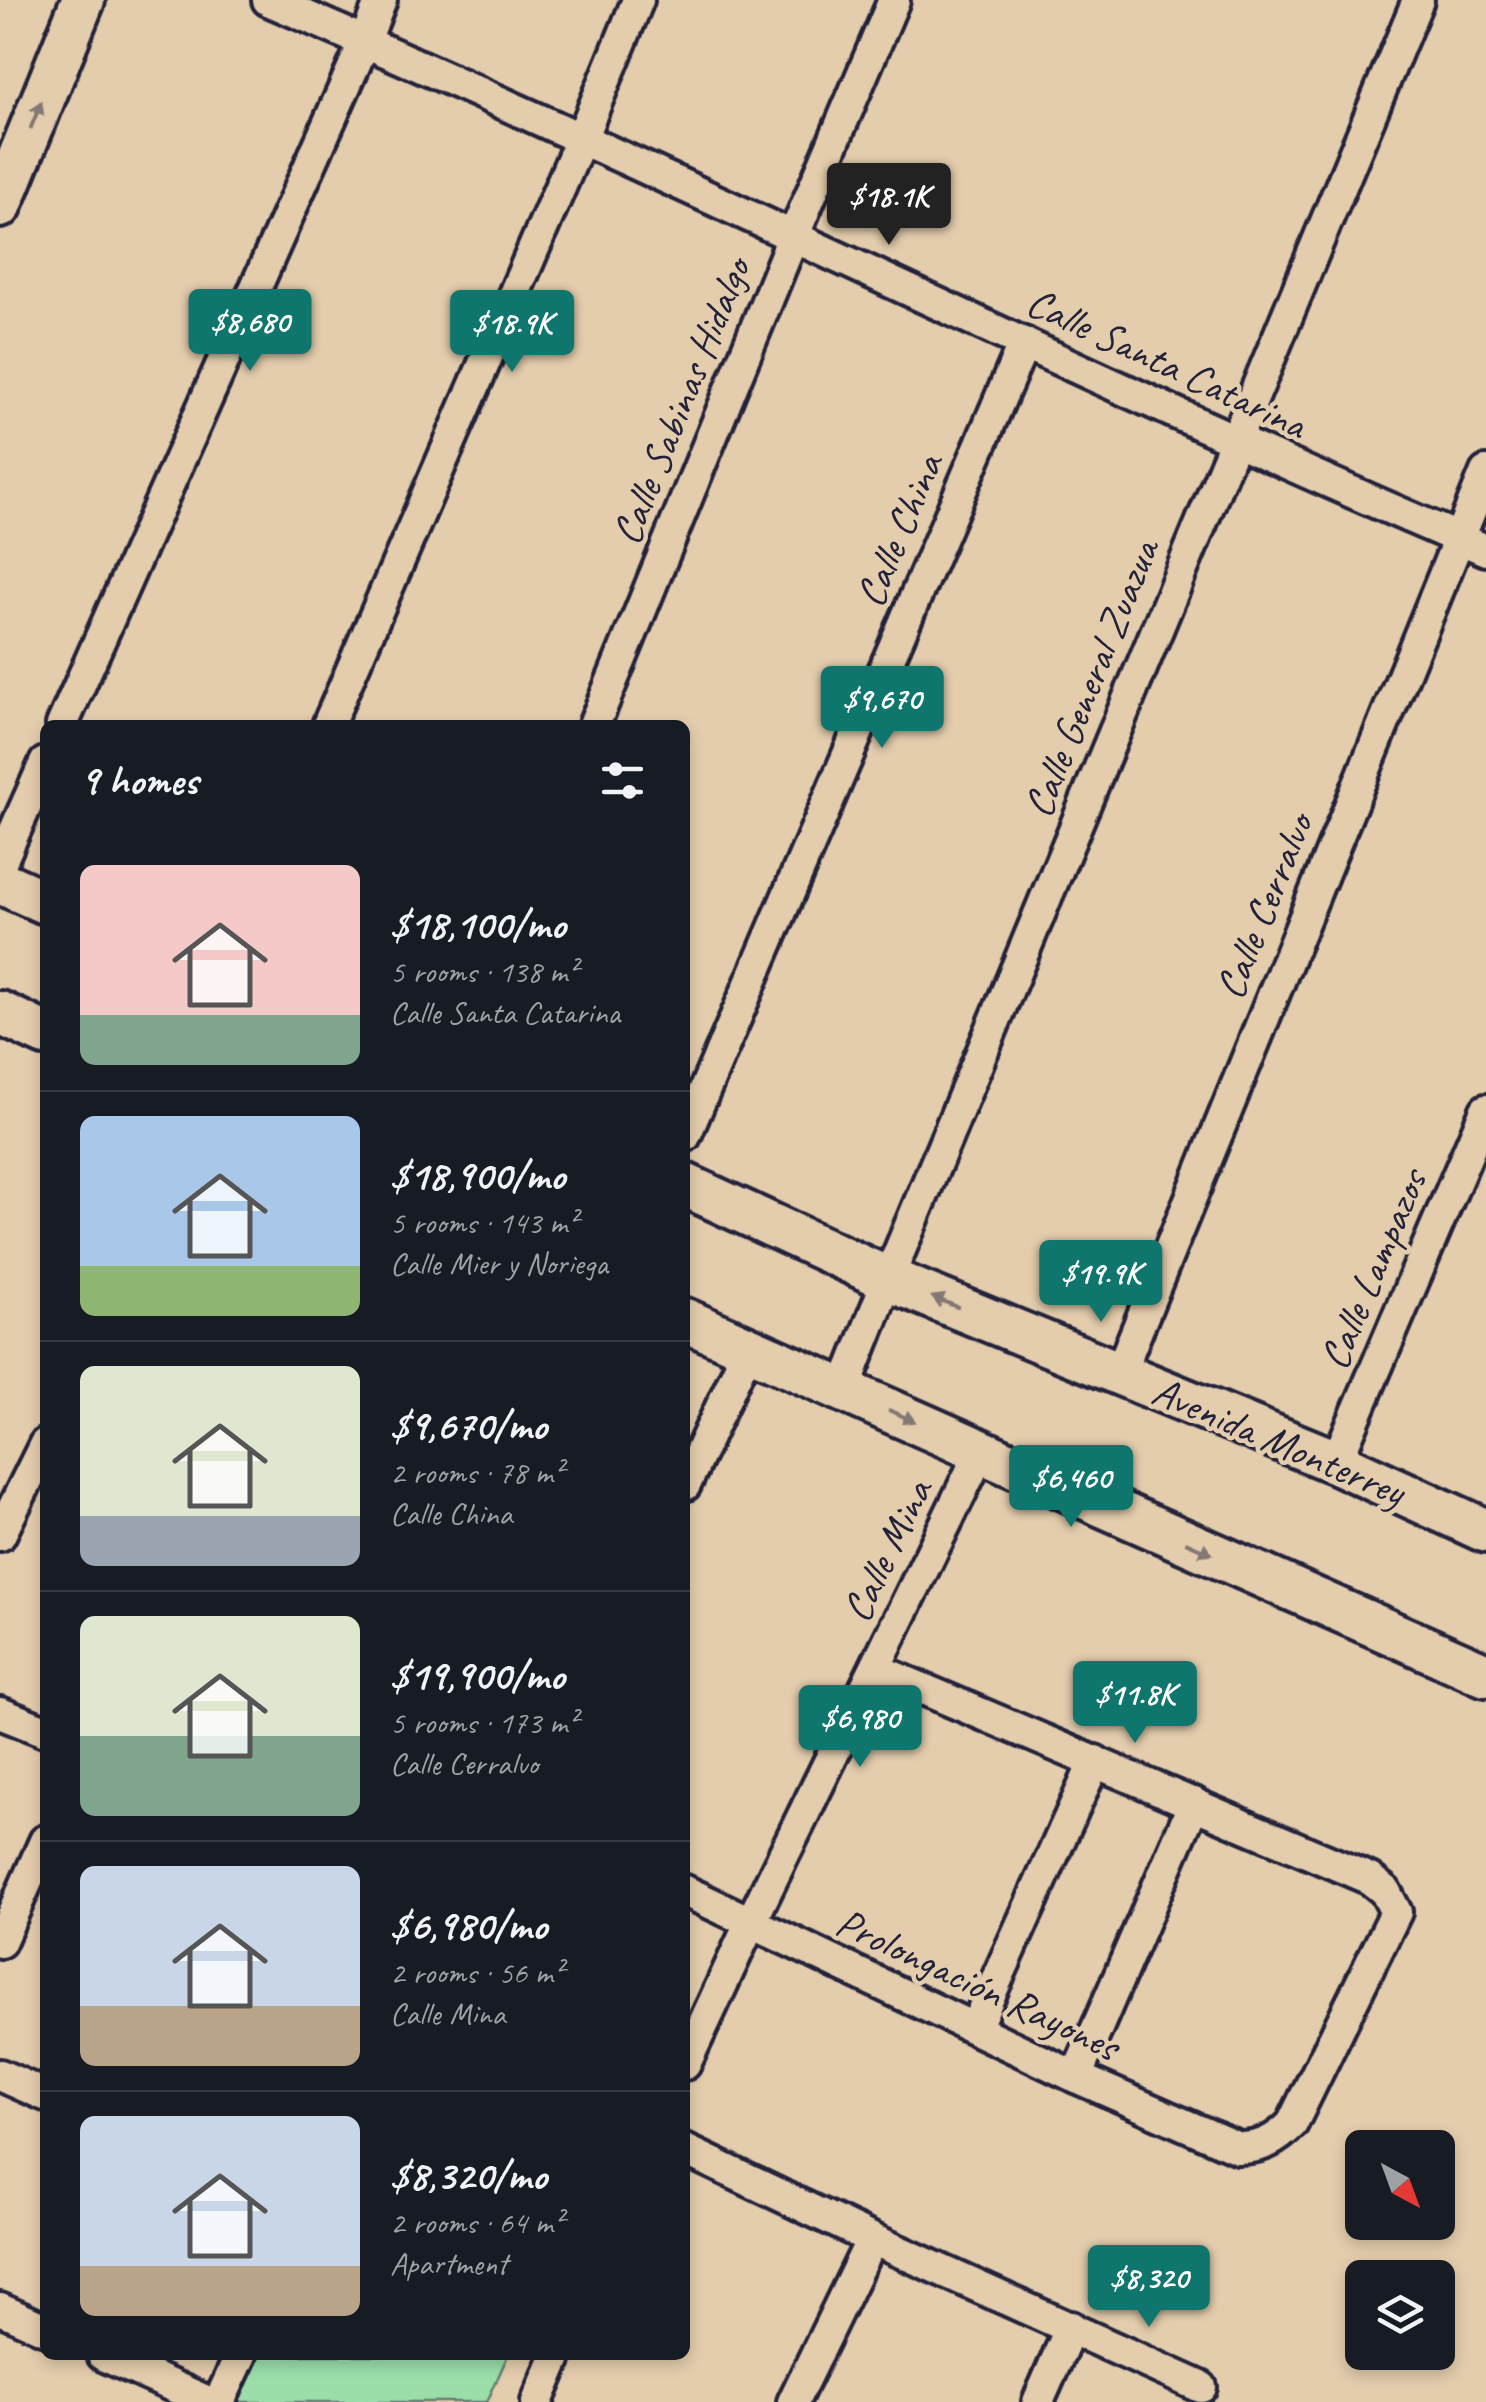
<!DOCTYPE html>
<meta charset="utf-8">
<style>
:root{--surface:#171b24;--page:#242831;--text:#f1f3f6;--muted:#9ea1a6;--line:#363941;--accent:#0f766e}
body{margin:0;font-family:Caveat,sans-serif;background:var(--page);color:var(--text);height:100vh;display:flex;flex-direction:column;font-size:38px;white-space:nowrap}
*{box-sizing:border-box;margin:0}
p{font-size:32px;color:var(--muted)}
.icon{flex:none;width:55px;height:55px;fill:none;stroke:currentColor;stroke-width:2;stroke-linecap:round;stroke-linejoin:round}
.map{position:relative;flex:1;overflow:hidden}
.sheet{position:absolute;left:40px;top:720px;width:650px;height:1640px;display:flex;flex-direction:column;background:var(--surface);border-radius:15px;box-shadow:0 5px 15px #0003}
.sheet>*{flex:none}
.needle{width:65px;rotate:139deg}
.tools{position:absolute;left:1345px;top:2130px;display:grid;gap:20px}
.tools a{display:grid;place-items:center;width:110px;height:110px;border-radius:15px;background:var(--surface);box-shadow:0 5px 15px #0003;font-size:50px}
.price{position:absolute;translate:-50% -85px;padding:0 22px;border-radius:10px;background:var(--accent);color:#fff;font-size:32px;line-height:65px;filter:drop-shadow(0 2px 5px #0008)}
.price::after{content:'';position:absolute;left:50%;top:60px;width:30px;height:22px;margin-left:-15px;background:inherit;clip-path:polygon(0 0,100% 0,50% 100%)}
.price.active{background:#222;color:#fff}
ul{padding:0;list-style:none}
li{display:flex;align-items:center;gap:30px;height:250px;padding:0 40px}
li+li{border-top:2px solid var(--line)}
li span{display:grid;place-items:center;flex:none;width:280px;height:200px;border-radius:15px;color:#555}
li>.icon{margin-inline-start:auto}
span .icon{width:120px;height:120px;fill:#fffc;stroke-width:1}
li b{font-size:42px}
h2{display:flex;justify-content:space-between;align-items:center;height:120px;padding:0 40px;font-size:42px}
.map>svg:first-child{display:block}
.green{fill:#9bdeaa;stroke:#5e8072;stroke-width:2.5}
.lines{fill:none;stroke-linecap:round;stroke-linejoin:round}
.street-casing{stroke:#22223b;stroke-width:38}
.secondary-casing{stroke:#22223b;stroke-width:50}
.street{stroke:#e4cdad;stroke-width:30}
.secondary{stroke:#e4cdad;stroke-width:42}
.oneway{fill:#837874}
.labels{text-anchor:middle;stroke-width:9;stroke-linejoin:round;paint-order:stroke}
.street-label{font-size:42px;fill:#22223b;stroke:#e4cdad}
</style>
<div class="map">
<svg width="1486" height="2402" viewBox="0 0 1486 2402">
<rect width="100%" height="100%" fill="#e4cdad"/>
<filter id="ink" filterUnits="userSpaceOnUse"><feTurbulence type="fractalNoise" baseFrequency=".01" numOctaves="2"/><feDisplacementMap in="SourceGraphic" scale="20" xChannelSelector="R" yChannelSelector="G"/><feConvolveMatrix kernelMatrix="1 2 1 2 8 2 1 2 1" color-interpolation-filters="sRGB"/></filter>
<g filter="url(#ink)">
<polygon class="green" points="251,2355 508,2355 487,2402 229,2402"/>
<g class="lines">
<defs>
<g id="street">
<path d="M268,0C678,175 1076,376 1486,550"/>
<polyline points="62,725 365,41 381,0"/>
<polyline points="328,725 581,139 638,0"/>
<polyline points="594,725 793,237 894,0"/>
<polyline points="0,864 45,763"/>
<polyline points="685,1136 1024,343"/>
<polyline points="1120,1372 1486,472"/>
<polyline points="844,1390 888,1279 1418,0"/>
<polyline points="1336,1462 1486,1110"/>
<polyline points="685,1485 748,1349"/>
<polyline points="0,1535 45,1444"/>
<polyline points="0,1713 45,1731"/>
<path d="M685,1891L1076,2077L1238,2148C1262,2148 1276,2140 1292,2124L1396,1912L1385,1891L1370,1879L876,1669"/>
<polyline points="0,1942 45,1841"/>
<polyline points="975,2028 1095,1761"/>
<polyline points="685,2064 750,1924 981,1451"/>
<polyline points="0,2075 45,2095"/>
<polyline points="1076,2077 1194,1803"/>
<polyline points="685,2150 872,2239 1201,2387"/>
<polyline points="0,2309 45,2329"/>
<polyline points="103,2355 208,2402"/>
<polyline points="219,2402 241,2355"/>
<polyline points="537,2402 557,2355"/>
<polyline points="793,2402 872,2239"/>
<polyline points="1038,2402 1071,2327"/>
</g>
<g id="secondary">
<polyline points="0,206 83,0"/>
<polyline points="0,882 45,902"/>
<polyline points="0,1013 45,1034"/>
<polyline points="685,1185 888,1279 1336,1462 1486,1531"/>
<polyline points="685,1320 1486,1675"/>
</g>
</defs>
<use href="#street" class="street-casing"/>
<use href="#secondary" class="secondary-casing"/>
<use href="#street" class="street"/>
<use href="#secondary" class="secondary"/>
</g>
<defs><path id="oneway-solid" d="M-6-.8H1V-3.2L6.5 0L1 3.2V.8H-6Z" transform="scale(2.5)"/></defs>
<g class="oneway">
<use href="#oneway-solid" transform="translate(36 115) rotate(-68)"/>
<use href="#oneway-solid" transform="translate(945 1302) rotate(-158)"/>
<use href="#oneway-solid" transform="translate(902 1416) rotate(24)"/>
<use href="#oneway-solid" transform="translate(1199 1548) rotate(24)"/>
</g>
</g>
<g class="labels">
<g class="street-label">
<text transform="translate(1167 362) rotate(25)" y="15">Calle Santa Catarina</text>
<text transform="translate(680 401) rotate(-68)" y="15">Calle Sabinas Hidalgo</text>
<text transform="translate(898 530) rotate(-67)" y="15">Calle China</text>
<text transform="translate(1090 678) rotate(-68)" y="15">Calle General Zuazua</text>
<text transform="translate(1263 906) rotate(-68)" y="15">Calle Cerralvo</text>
<text transform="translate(1372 1269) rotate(-67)" y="15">Calle Lampazos</text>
<text transform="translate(1279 1440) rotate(23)" y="15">Avenida Monterrey</text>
<text transform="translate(886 1550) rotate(-64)" y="15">Calle Mina</text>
<text transform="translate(978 1983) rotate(25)" y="15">Prolongación Rayones</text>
</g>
</g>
</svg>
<div class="tools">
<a><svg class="needle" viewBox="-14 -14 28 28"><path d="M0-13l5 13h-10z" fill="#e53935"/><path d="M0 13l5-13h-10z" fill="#9ea1a6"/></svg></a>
<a><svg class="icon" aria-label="layers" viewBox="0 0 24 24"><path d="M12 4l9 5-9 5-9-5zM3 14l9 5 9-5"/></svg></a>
</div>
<b class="price active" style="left:889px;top:248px">$18.1K</b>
<b class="price" style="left:250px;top:374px">$8,680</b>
<b class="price" style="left:512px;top:375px">$18.9K</b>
<b class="price" style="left:882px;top:751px">$9,670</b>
<b class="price" style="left:1101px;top:1325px">$19.9K</b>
<b class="price" style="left:1071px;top:1530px">$6,460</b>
<b class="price" style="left:1135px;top:1746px">$11.8K</b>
<b class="price" style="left:860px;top:1770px">$6,980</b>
<b class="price" style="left:1149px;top:2330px">$8,320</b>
<section class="sheet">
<h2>9 homes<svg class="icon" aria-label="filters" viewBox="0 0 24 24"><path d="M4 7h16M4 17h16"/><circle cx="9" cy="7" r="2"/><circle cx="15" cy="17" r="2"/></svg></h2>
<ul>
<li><span style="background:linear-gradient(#f6c9c9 75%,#7fa58c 0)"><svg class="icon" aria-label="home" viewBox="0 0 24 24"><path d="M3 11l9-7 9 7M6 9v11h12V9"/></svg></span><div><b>$18,100/mo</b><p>5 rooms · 138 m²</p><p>Calle Santa Catarina</p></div></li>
<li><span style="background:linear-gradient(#a9c7e8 75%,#8fb573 0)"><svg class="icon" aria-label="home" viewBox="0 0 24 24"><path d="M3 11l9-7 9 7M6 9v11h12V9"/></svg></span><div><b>$18,900/mo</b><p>5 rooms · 143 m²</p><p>Calle Mier y Noriega</p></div></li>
<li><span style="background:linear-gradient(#dfe7d0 75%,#9aa5b1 0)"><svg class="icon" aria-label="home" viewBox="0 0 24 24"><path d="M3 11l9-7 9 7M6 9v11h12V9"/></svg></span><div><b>$9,670/mo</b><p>2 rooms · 78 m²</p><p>Calle China</p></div></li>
<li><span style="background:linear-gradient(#dfe7d0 60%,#7fa58c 0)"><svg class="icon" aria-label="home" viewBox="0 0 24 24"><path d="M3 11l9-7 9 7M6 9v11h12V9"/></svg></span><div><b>$19,900/mo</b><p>5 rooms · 173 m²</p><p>Calle Cerralvo</p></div></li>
<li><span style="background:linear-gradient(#c9d6e8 70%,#b9a48a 0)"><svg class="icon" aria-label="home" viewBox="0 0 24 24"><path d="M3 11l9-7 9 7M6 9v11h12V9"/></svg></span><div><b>$6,980/mo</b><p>2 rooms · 56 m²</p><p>Calle Mina</p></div></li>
<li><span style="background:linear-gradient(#c9d6e8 75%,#b9a48a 0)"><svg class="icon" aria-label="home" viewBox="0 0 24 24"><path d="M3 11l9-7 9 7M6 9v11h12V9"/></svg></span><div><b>$8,320/mo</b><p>2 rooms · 64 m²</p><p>Apartment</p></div></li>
</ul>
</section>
</div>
